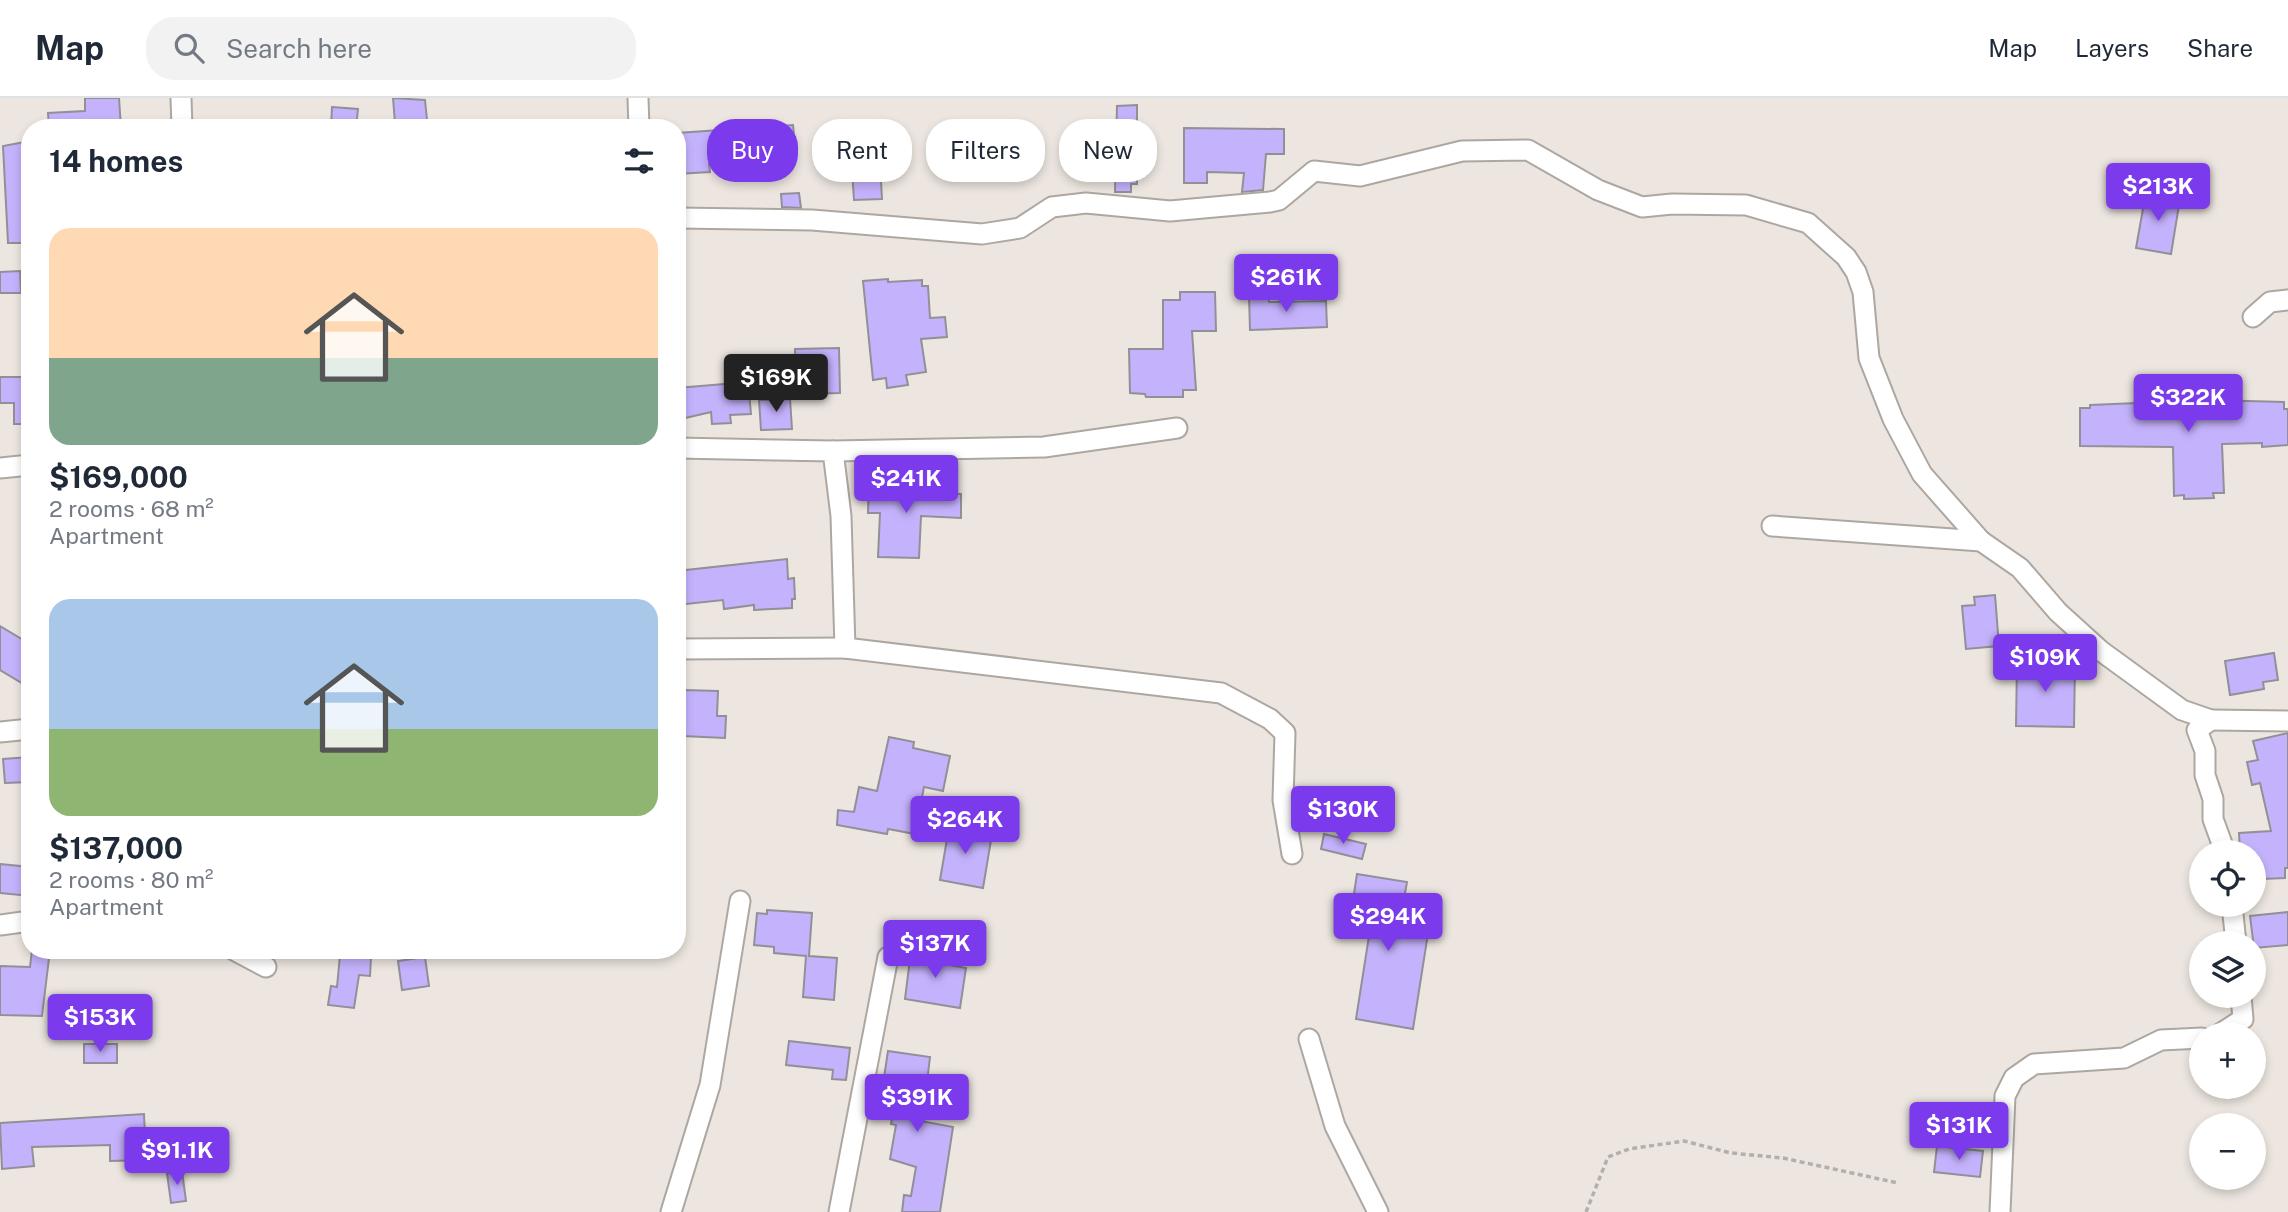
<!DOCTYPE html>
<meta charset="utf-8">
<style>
:root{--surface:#fff;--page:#f2f2f3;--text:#1f2937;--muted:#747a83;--line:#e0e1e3;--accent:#7c3aed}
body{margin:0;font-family:"Public Sans",sans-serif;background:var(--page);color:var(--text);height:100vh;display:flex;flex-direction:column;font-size:26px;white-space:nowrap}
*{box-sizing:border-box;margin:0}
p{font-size:23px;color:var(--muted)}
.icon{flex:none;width:38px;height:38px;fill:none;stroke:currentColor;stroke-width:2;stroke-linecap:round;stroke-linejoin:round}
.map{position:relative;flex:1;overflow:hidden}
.drawer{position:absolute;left:21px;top:21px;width:665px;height:840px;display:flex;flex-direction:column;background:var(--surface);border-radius:28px;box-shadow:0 4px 10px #0003}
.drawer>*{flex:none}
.hud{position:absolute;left:707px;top:21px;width:665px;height:63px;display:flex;gap:14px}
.fabs{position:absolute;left:2189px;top:742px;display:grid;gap:14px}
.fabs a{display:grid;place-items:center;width:77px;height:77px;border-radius:50%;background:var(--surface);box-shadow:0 4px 10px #0003;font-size:35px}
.price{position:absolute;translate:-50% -60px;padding:0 16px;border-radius:7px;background:var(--accent);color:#fff;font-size:23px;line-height:46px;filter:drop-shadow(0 2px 4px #0008)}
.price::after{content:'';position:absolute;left:50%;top:42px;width:21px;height:16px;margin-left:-10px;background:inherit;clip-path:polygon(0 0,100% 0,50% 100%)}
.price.selected{background:#222;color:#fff}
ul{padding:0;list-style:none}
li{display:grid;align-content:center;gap:14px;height:371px;padding:0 28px}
li span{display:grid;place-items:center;height:217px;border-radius:21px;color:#555}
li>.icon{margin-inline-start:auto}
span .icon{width:126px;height:126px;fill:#fffc;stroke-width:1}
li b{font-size:30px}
h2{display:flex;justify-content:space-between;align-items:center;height:84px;padding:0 28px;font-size:30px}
.chip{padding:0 24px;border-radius:28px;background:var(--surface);box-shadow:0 4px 10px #0003;font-size:24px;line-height:63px}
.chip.selected{background:var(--accent);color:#fff}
header{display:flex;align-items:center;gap:42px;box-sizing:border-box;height:98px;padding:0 35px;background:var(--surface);border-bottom:2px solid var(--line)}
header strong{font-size:33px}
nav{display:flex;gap:38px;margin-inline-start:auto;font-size:24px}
.search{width:490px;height:63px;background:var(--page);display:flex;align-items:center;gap:18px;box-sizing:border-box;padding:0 24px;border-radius:28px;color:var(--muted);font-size:26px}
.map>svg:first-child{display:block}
.building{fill:#c5b2fd;stroke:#919097;stroke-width:2}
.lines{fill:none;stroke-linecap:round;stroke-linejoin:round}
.minor-casing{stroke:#ada7a1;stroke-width:23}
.path{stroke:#b4afaa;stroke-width:3.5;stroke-dasharray:5 3.5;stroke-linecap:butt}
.minor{stroke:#fff;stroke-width:19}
</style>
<header>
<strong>Map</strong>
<div class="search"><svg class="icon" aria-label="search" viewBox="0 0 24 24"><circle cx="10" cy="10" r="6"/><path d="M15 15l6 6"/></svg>Search here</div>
<nav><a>Map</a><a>Layers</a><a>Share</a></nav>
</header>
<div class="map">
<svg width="2288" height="1114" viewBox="0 0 2288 1114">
<rect width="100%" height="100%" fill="#ede6e0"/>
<g class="building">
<polygon points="85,0 119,0 121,30 49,30 48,15 85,13"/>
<polygon points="393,0 425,2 427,22 395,25"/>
<polygon points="1137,7 1137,51 1146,51 1146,77 1137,77 1137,86 1131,86 1131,94 1115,94 1117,8"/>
<polygon points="332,9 358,11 356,30 331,30"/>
<polygon points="793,27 795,47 789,48 790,57 780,58 780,69 752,71 751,63 709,66 710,74 677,76 677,35"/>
<polygon points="1184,30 1284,31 1284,56 1266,56 1263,92 1242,94 1244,75 1207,74 1207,85 1184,85"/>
<polygon points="30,43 30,145 8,145 3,48"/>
<polygon points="864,65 880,65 882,101 854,102 852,73 865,73"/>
<polygon points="2146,94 2180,101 2171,156 2136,150"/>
<polygon points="799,95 801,110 782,109 781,96"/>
<polygon points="20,173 21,195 0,195 0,174"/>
<polygon points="888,181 888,184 922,182 922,188 928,188 930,220 945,219 947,239 921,241 926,274 906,277 908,287 887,290 886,280 873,282 863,183"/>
<polygon points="1180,194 1215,194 1216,233 1192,233 1196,292 1183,292 1183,299 1146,299 1145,296 1130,295 1129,251 1163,251 1163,202 1180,202"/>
<polygon points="1249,198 1269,198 1269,204 1326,203 1327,229 1250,232"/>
<polygon points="839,250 840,295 796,296 795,251"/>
<polygon points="0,279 30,279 30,326 14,326 14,305 0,305"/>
<polygon points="748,284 751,316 730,317 731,325 712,326 711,314 677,322 677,290"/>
<polygon points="790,301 792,331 761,332 759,302"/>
<polygon points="2210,302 2284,304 2284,311 2288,311 2288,347 2262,349 2262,345 2222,346 2224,395 2213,395 2214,400 2184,401 2184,397 2174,398 2173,349 2080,348 2080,310 2090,310 2090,307"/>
<polygon points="869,382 912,384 912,394 961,396 961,420 921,418 919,460 878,459 880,415 868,415"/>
<polygon points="787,461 788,481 794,480 795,501 792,501 792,510 754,512 754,507 724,511 723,502 677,507 677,473"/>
<polygon points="1995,497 1999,548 1966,551 1962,508 1975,507 1974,499"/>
<polygon points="0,528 30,546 30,590 0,572"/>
<polygon points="2274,555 2278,582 2263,584 2264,591 2230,597 2225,563"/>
<polygon points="2017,563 2075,565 2074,629 2016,628"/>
<polygon points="684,592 718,593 717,618 726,618 725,640 682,638"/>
<polygon points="2288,635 2288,770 2285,770 2285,780 2262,781 2261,772 2254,772 2254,754 2240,754 2239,735 2271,733 2260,685 2252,687 2247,664 2258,662 2253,643"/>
<polygon points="889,639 914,644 913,650 950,658 943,693 924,689 915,736 888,731 887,736 837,727 838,712 854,714 859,689 877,693"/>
<polygon points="30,659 30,684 5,685 3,661"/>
<polygon points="956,717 973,720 970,739 991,742 983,790 940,782 948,735 953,736"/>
<polygon points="1324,736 1366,746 1362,761 1321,751"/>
<polygon points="0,766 30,769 30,798 0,795"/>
<polygon points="1357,776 1407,784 1400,824 1429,829 1413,931 1356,921 1369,838 1348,835"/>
<polygon points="767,812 812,815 809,858 837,860 834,902 803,899 806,858 774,855 774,849 754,847 757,815 767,816"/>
<polygon points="2288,814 2288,847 2254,850 2250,818"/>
<polygon points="924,851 951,855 949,867 966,870 960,910 905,901 910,861 922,863"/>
<polygon points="32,852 50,852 42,918 0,917 0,868 30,869"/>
<polygon points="340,857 371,860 370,878 359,877 354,910 328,907 331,888 337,889"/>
<polygon points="425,859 429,888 402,892 398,863"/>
<polygon points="789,943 850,950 846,982 832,981 833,972 786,967"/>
<rect x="84" y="946" width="33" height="19"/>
<polygon points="888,953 930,959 926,992 915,990 910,1021 953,1029 940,1114 902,1114 904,1097 911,1098 916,1069 890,1061 896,1027 891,1026 897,988 883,986"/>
<polygon points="144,1016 146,1062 110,1063 110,1047 32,1049 34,1068 2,1071 0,1025"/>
<polygon points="1937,1048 1983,1053 1980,1079 1934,1074"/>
<polygon points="182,1073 186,1103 171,1105 167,1075"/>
</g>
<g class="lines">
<defs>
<g id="minor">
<polyline points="181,0 182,30"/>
<polyline points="638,0 639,30"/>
<polyline points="677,120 812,122 982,136 1020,130 1052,109 1086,105 1170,113 1270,104 1279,102 1314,73 1360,78 1462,53 1528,52 1598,92 1642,109 1672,106 1746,107 1808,125 1846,159 1856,174 1863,194 1869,260 1893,321 1922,376 1981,443 2020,470 2058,514 2101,553 2182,612 2211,622 2197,632 2205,653 2205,677 2213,701 2213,721 2225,754"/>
<polyline points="2253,219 2270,204 2288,202"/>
<polyline points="677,350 833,353 841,418 845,550 1221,595 1270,621 1285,635 1283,702 1292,756"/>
<polyline points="833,353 1044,349 1177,330"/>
<polyline points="0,370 30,367"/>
<polyline points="1772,428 1981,443"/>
<polyline points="677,551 845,550"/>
<polyline points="2211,622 2288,623"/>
<polyline points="0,634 30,631"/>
<polyline points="2232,807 2236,845"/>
<polyline points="0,827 30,823"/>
<polyline points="234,852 266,869"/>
<polyline points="2220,936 2243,921 2241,898"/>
<polyline points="1309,941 1335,1028 1378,1114"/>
<polyline points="671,1114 710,987 740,803"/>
<polyline points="839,1114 888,859"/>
<polyline points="2000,1114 2005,998 2014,980 2034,966 2124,960 2161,942 2202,940"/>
</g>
</defs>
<use href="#minor" class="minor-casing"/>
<polyline class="path" points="1586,1114 1608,1059 1629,1051 1684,1043 1731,1055 1783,1060 1898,1085"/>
<use href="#minor" class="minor"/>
</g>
</svg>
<div class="fabs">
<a><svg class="icon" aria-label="locate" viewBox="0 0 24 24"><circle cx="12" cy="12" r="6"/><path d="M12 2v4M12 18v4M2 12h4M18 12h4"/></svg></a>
<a><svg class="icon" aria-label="layers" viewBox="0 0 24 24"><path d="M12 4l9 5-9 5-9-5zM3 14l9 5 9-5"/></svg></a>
<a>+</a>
<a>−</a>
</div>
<b class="price" style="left:2158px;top:125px">$213K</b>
<b class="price" style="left:1286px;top:216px">$261K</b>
<b class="price selected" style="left:776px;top:316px">$169K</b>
<b class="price" style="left:2188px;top:336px">$322K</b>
<b class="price" style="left:906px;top:417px">$241K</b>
<b class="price" style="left:2045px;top:596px">$109K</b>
<b class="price" style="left:1343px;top:748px">$130K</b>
<b class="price" style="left:965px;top:758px">$264K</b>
<b class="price" style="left:1388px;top:855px">$294K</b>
<b class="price" style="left:935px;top:882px">$137K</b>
<b class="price" style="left:100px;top:956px">$153K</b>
<b class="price" style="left:917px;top:1036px">$391K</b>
<b class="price" style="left:1959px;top:1064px">$131K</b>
<b class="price" style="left:177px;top:1089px">$91.1K</b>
<div class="hud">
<a class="chip selected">Buy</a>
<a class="chip">Rent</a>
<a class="chip">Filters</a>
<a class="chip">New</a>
</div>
<section class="drawer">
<h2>14 homes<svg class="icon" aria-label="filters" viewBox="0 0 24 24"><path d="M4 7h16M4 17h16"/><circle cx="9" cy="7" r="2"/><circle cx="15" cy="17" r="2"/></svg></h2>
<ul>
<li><span style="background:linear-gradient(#ffd9b3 60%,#7fa58c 0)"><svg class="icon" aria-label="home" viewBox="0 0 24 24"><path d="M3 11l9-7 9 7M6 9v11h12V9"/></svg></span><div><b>$169,000</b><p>2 rooms · 68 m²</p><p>Apartment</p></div></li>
<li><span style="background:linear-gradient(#a9c7e8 60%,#8fb573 0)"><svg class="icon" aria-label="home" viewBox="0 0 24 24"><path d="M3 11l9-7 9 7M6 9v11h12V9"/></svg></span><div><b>$137,000</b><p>2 rooms · 80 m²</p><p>Apartment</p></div></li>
</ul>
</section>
</div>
